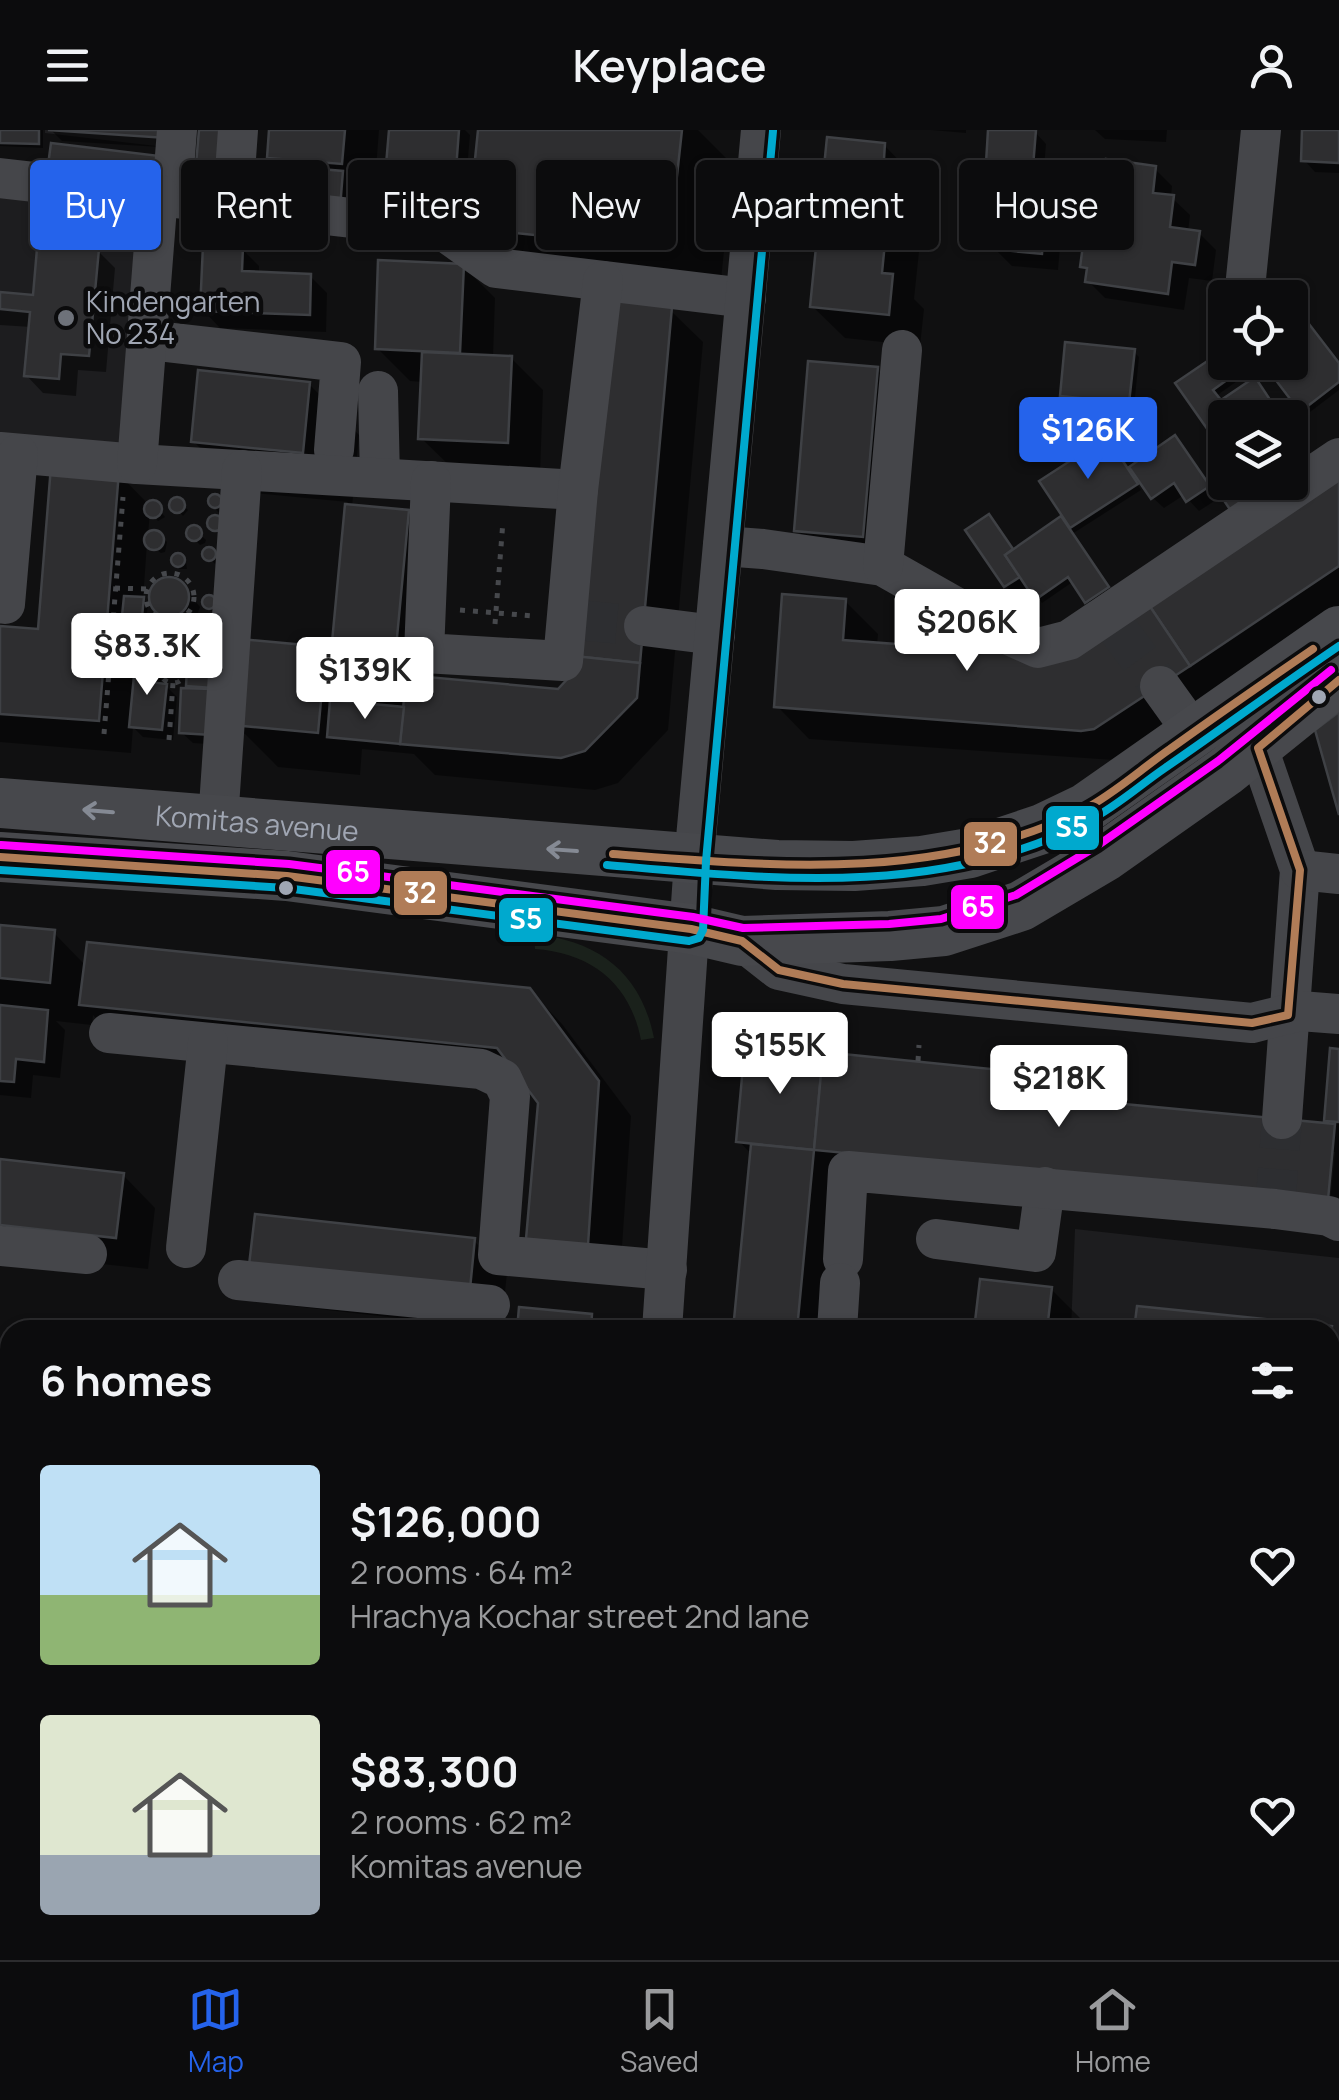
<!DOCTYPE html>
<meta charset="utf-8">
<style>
:root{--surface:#0c0c0d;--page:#1a1a1b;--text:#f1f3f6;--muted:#9a9b9d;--line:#2c2c2e;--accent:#2563eb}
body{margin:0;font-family:Manrope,"Noto Sans Armenian",sans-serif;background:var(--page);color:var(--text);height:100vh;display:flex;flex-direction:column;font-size:38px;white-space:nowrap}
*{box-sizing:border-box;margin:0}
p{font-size:32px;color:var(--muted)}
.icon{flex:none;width:55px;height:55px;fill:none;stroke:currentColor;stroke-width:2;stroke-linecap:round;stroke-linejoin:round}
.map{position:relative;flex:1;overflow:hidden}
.drawer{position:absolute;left:0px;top:1190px;width:1340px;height:640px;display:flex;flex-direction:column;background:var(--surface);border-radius:30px 30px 0 0;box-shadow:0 2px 8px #0004,0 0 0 2px var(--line)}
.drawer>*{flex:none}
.top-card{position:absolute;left:30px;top:30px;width:1280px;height:90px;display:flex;gap:20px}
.tools{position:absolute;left:1208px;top:150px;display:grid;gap:20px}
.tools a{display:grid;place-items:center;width:100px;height:100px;border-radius:10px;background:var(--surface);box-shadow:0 2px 8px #0004,0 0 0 2px var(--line);font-size:50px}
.price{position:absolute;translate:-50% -85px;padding:0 22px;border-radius:10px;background:#fff;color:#222;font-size:32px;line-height:65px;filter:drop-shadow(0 2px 5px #0008)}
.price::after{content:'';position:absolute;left:50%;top:60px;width:30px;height:22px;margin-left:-15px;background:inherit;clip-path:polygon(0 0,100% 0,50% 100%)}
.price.selected{background:var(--accent);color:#fff}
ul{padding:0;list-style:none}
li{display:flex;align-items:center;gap:30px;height:250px;padding:0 40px}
li span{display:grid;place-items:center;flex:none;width:280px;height:200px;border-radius:10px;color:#555}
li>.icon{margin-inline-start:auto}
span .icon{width:120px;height:120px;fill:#fffc;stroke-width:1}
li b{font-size:42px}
h2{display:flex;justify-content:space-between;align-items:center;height:120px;padding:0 40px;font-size:42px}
.pill{padding:0 35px;border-radius:10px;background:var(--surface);box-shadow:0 2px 8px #0004,0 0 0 2px var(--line);font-size:35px;line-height:90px}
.pill.selected{background:var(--accent);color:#fff}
header{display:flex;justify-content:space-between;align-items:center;height:130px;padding:0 40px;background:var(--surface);font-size:45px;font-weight:600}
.menu{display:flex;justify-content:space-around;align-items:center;height:140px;border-top:2px solid var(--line);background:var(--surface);font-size:28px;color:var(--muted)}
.menu a{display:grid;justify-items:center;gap:5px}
.menu .selected{color:var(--accent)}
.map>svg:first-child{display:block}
.built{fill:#1d1d1f}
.green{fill:#1a211b}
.shadow{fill:#0007;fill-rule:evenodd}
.building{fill:#2e2e30;stroke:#3f4145;stroke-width:2.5}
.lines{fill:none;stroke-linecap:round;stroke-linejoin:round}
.minor-tunnel{stroke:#2d2e31;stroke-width:40;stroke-dasharray:40 20;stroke-linecap:butt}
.path{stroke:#46484c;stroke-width:5;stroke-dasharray:5 8;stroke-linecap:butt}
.minor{stroke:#45464a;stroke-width:40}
.major{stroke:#47484c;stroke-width:50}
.bus-1-casing{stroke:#0b0b0c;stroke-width:15}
.bus-2-casing{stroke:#0b0b0c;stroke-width:15}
.bus-3-casing{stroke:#0b0b0c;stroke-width:15}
.bus-1{stroke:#b07c57;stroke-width:8}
.bus-2{stroke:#00a9ce;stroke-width:8}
.bus-3{stroke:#f0f;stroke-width:8}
.oneway{stroke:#858a94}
.poi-dot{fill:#6e727a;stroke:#0b0b0c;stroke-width:4}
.bus-dot{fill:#a0a6b3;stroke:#0b0b0c;stroke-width:4}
.labels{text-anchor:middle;stroke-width:9;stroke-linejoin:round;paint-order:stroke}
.poi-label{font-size:28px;fill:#a0a6b3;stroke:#0b0b0c;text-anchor:start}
.street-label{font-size:28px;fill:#a0a6b3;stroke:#0b0b0c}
.line-badge{stroke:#0b0b0c;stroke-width:4}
.badge-label{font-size:28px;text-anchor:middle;font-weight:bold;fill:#fff}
</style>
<header><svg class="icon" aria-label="menu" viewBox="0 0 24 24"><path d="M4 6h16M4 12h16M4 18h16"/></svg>Keyplace<svg class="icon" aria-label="person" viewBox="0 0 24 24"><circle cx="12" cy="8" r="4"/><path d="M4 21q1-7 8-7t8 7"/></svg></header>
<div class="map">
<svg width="1339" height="1830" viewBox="0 0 1339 1830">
<rect width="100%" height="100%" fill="#101011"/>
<g class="built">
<polygon points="45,0 192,0 190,20 45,3"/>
<polygon points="0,58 142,71 122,316 0,305"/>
<polygon points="1075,1099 1339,1128 1339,1238 1330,1341 1330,1200 1071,1200"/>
</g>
<path class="green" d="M534,804C599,811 641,843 654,908L641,910C630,853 591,823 535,819Z"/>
<g class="shadow">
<polygon points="0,0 43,0 43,18 0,16"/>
<polygon points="51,0 178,0 177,18 62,11"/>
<polygon points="202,0 223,41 212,40 220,48 218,65 199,34"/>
<polygon points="272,0 379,0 374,65 352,64 350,88 297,54 270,27"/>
<polygon points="391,0 465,0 470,5 466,50 400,45 389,34"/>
<polygon points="480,0 698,0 733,35 719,169 521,147 471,97"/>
<polygon points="931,0 966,0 966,3"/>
<polygon points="991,0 1035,2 1046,14 1043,50 1064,67 1058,140 1012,136 995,119 1006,98 1007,86 986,84 969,67 1002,46 988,32"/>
<polygon points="1095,0 1167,0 1166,12 1105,9"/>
<polygon points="1305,0 1339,0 1339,43 1315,42 1304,30"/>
<polygon points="884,15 916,48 916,56 925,65 914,169 924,179 920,216 845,208 812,176"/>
<polygon points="1155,39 1172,56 1171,67 1190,85 1188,102 1199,103 1216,120 1212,151 1189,148 1184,180 1105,168 1088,151 1089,142 1083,136 1106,48"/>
<polygon points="71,89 89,106 88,120 98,121 115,138 106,242 78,240 76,266 43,263 26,245 31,197 0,195 0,164 35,168"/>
<polygon points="242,119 259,136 259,144 310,146 327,163 326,202 220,198 203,180"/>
<polygon points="463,136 495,168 493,227 511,228 543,260 540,344 454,340 421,308 423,252 410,251 377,218"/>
<polygon points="670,180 703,212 668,600 618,653 595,660 435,645 414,624 362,619 360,645 278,637 235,594 325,519 333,528 348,372 244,362 193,311 309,254 359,305 352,377 408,382 440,415 428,549 559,562 574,545"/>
<polygon points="1290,212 1339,235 1339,260 1306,285 1301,280 1290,232"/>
<polygon points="1134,222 1139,227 1134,277 1068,270 1063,265"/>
<polygon points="1225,222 1225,232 1264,232 1216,266 1225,288 1225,320 1179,253"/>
<polygon points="877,240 909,272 895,439 829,433 797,400"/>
<polygon points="1175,309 1219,368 1199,381 1184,365 1164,378 1152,367"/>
<polygon points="1111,315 1141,360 1072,404 1112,462 1092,476 1074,451 1042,473 1030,458 1017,467 1006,456 988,388 1015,421 1065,386"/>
<polygon points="1290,317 1311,348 1246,393 1216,355 1225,349 1225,352 1290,352"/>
<polygon points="118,343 150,376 154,373 165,387 158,391 150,382 148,404 158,403 167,412 165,422 161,423 147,413 143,470 148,474 146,491 141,490 141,497 153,510 154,504 160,504 169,513 170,518 163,522 149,509 145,514 140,512 138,528 150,529 162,540 160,556 166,556 177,567 173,610 143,607 133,597 131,623 0,612 0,498 40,501"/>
<polygon points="1339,350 1339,490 1128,631 809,609 777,576 845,471 878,504 877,515 1071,530"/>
<polygon points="218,366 228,378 219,383 214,377 213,368"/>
<polygon points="179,371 188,380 183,386 173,374"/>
<polygon points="217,387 222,392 222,404 211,396 212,388"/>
<polygon points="194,399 206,410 205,413 200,415 189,404"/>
<polygon points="209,420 219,430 215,434 205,424"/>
<polygon points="181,427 186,432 187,439 180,439 175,434 174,428"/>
<polygon points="170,449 182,454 200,477 194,493 184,498 168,491 156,479 152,462 159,453"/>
<polygon points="208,467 221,476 214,483 205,475"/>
<polygon points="183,502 195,513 195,517 188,519 183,514 179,506"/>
<polygon points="204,504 215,516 221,615 193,613 181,602 194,561 189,556 209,524 196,511"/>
<polygon points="0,797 54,803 86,836 529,860 562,894 631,986 620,1146 561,1141 541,972 523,949 115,907 93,885 92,895 56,891 65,900 60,948 33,945 31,968 0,965"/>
<path d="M1339,921V1099L845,1051L832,1200H736L752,1025L739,1011L1030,945L1055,970L1333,997L1327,990ZM1330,1022H1335L1329,1082H1324Z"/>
<polygon points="0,1032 123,1045 155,1078 148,1139 0,1123"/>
<polygon points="474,1111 507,1143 501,1200 284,1175 251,1143"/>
<polygon points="1051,1159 1092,1200 977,1200"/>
<polygon points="591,1186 605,1200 519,1200"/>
<polygon points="1331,1199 1339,1207 1336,1265 1330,1264 1330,1200 1137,1200"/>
<polygon points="0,1290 10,1291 10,1422 0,1421"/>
<polygon points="0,1497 10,1499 10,1555 0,1553"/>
<polygon points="1330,1774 1337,1781 1331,1830 1259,1830 1255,1826 1256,1820 1330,1820"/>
<polygon points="438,1820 519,1820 519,1830 448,1830"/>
<polygon points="688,1820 779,1820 778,1830 687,1830"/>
<polygon points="845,1820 981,1820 980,1830"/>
<polygon points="1095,1820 1199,1820 1198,1830"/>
</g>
<g class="building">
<polygon points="0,0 39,0 39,14 0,13"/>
<polygon points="48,0 167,0 166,8"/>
<polygon points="199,0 222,0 218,37 196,35"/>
<polygon points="269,0 345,0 342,34 267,28"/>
<polygon points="389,0 459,0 456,40 386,35"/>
<polygon points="478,0 682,0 669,119 468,98"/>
<polygon points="988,0 1036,0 1033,37 986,33"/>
<polygon points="1302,0 1339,0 1339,33 1301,31"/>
<polygon points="827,7 885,13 884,29 893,30 882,143 893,144 889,185 810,177"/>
<polygon points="51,13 168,27 164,58 47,43"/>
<polygon points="1106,29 1156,36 1153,63 1174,65 1170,97 1200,101 1195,135 1172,132 1168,164 1085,152 1087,138 1080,137 1093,43 1104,45"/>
<polygon points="185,37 216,40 214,61 183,59"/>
<polygon points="296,37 343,41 340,78 292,74"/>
<polygon points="968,41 1048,47 1042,124 992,119 994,95 1004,96 1006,72 966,68"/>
<polygon points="40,84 73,87 70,116 99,119 89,226 61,224 59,249 24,246 30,182 0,179 0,162 33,165"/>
<polygon points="203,115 243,117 242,141 311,144 310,185 200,181"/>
<polygon points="378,130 464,134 460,223 375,219"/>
<polygon points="605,169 672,177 640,533 574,526"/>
<polygon points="1309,194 1339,233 1339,252 1300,282 1262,232 1290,232 1290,209"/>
<polygon points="1065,212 1135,219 1129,273 1060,266"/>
<polygon points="1225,219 1225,232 1252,232 1213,260 1221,270 1255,247 1282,288 1225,288 1225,319 1222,320 1175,253"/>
<polygon points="422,222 512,226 508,313 418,309"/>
<polygon points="808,231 878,237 863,407 794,401"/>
<polygon points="198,240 310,252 303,323 191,312"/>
<polygon points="1175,305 1210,356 1186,372 1174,353 1151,369 1129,337"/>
<polygon points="1107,307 1138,354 1070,398 1039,351"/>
<polygon points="51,336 119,341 99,591 0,584 0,496 38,499"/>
<polygon points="1225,346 1225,352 1251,352 1260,365 1233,384 1213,354"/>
<polygon points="1339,347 1339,436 1190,536 1149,475"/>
<circle cx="215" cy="371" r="7"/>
<circle cx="177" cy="375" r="8"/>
<circle cx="153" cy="379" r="9"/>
<polygon points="345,374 409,380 393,550 329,544"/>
<polygon points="989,384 1013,419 1005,425 1020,447 1004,457 965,400"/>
<circle cx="215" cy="393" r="8"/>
<polygon points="1061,386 1109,457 1085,473 1068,447 1035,470 1005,425"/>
<circle cx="194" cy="403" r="8"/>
<circle cx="154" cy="410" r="10"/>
<circle cx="209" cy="424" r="7"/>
<circle cx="178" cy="430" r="7"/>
<circle cx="169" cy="467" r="20"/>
<polygon points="782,464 846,469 843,510 1070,527 1149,475 1190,536 1094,599 1081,601 774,577"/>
<circle cx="209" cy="472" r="7"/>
<polygon points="124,466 144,467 142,487 122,486"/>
<circle cx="139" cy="502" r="8"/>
<circle cx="184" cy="508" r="8"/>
<circle cx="158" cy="509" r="9"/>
<circle cx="203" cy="510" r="8"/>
<polygon points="240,509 326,517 318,603 233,595"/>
<polygon points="188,520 215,522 213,558 186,556"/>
<polygon points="136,525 151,527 149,552 167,554 162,600 129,597"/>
<polygon points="574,526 640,533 637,568 585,621 561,628 400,614 406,545 558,559 572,544"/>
<polygon points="181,558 212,559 211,605 179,603"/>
<polygon points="330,570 404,577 400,614 327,607"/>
<polygon points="1339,582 1339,685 1315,600"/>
<polygon points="0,795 55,800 50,853 0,848"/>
<polygon points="87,812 530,858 599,951 588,1115 526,1109 538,973 497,918 79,875"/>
<polygon points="0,875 48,880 44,932 16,929 14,952 0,951"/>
<polygon points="745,915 823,922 814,1020 736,1012"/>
<polygon points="1330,918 1339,919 1339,992 1324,991"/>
<polygon points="823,922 1031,943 1029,965 1335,994 1328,1070 814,1020"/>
<polygon points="751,1014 814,1020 797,1200 733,1200"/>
<polygon points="0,1029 124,1043 116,1108 0,1095"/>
<polygon points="255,1084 475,1108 469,1169 248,1144"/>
<polygon points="980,1149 1052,1157 1047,1200 974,1200"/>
<polygon points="1137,1176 1332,1196 1330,1215 1330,1200 1134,1200"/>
<polygon points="519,1177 592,1184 591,1200 517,1200"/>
<polygon points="0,1287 10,1288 0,1384"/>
<polygon points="1330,1494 1339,1494 1339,1675 1330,1674"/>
<polygon points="0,1496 10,1497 7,1552 0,1551"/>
<polygon points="0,1579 10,1580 10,1616 0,1615"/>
<polygon points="1330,1674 1339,1675 1339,1718 1330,1717"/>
<polygon points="0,1766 10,1767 10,1820 45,1820 44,1830 0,1830"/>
<polygon points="93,1820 395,1820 394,1830 93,1830"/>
<polygon points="686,1820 755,1820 754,1830 685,1830"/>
<polygon points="884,1820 976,1820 975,1828"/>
<polygon points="1125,1820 1194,1820 1193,1827"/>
<polygon points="1229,1820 1247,1820 1248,1830 1229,1830"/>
<polygon points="1254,1820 1314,1820 1313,1830 1253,1827"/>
</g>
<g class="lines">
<g class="minor-tunnel">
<polyline points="577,490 644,496"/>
<polyline points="1116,497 1160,556"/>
<polyline points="1275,1079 1282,989"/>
</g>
<g class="path">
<circle cx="170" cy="467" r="24"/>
<polyline points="115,458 146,459"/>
<polyline points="460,480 534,486"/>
<polyline points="495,494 503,391"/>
<circle cx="173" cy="540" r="13"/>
<polyline points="171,528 173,492"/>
<polyline points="104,604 123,367"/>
<polyline points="169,610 173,553"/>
<polyline points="918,931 919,915"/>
</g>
<g class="minor">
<polyline points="236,28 238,0"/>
<polyline points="0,48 440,98 496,138 746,168"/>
<polyline points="172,65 177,0"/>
<polyline points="1244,168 1261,0"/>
<polyline points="148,210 341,232 334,320"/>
<polyline points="378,261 380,348"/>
<polyline points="0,322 137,334 578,360"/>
<polyline points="137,334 158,64"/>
<polyline points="431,351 424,523 563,531 578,360 603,151"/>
<polyline points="723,416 763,419 883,436 987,495 1038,518 1069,510 1339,328"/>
<polyline points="883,436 902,220"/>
<polyline points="0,473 5,474 18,324"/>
<polyline points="644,496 715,505"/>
<polyline points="1160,556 1193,602"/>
<polyline points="1258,618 1300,740 1282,989"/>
<polyline points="218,691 242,340"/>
<polyline points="1300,740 1339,744"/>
<polyline points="742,811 779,840 843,854 1252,893 1300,881 1339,884"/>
<polyline points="109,903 481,939 502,949 510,966 498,1125 667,1140"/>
<polyline points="936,1109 1036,1122 1045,1057"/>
<polyline points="0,1116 87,1124"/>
<polyline points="186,1118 208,913"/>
<polyline points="843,1129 848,1041 1275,1079 1329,1086 1339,1091"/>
<polyline points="238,1150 490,1175"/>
<polyline points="662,1200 694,730 761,0"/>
<polyline points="837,1200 840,1153"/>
<polyline points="1330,1415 1339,1416"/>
<polyline points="1330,1457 1339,1452"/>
<polyline points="1330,1741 1339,1743"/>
<polyline points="0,1752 10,1753"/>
<polyline points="784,1826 785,1820"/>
<polyline points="64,1830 65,1820"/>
<polyline points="397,1830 398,1820"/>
<polyline points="609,1830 610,1820"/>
<polyline points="996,1830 998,1820"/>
</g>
<g class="major">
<path id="s1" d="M0,673L777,735L854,736L922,731L970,723L1042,699L1086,678L1339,501"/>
<polyline points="0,727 287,746 691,799 742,811 890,806 944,801 1021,776 1104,727 1226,641 1339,550"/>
</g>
<defs>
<g id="bus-1">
<path d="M613,724C771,736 936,753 1083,680C1114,664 1141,639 1170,619C1217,585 1265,552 1313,519"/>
<polyline points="0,727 287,746 691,799 742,811 779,840 843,854 1252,893 1288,885 1300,740 1258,618 1339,550"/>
</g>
<g id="bus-2">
<path d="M607,735C769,749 941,769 1090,690C1117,676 1140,655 1165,638C1223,598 1280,556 1339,516"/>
<polyline points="0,740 286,758 689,811 699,808 703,800 706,731 773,1"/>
</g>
<polyline id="bus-3" points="1,715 289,734 693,787 743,798 889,794 941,789 1016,765 1097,716 1218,631 1331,540"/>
</defs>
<use href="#bus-1" class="bus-1-casing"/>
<use href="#bus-2" class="bus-2-casing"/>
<use href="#bus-3" class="bus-3-casing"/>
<use href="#bus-1" class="bus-1"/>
<use href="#bus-2" class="bus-2"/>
<use href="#bus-3" class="bus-3"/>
</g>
<defs><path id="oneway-shaft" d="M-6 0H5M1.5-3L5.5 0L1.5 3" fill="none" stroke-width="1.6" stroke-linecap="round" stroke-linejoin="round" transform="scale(2.5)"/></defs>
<g class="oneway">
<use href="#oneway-shaft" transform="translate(98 681) rotate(-175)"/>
<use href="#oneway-shaft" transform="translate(562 720) rotate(-176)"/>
</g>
<circle class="poi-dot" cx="66" cy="188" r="10"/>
<g class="bus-dot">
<circle cx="1319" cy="567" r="9"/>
<circle cx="286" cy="758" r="9"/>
</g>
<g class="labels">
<g class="poi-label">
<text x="86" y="182">Kindengarten<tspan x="86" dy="32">No 234</tspan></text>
</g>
<g class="street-label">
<text dy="10" stroke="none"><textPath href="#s1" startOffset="258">Komitas avenue</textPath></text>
</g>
</g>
<g class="line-badge">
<rect x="1044" y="674" width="57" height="48" rx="10" fill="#00a9ce"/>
<rect x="962" y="690" width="57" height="48" rx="10" fill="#b07c57"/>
<rect x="324" y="718" width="58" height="48" rx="10" fill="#f0f"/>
<rect x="392" y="739" width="57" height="48" rx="10" fill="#b07c57"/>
<rect x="949" y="753" width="57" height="48" rx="10" fill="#f0f"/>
<rect x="497" y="766" width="58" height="48" rx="10" fill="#00a9ce"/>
</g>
<g class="badge-label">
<text x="1072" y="707">Տ5</text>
<text x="990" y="723">32</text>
<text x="353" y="752">65</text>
<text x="420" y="773">32</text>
<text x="978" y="787">65</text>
<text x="526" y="799">Տ5</text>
</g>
</svg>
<div class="tools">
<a><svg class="icon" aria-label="locate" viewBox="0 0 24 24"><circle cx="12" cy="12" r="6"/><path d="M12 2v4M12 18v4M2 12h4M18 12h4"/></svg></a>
<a><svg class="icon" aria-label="layers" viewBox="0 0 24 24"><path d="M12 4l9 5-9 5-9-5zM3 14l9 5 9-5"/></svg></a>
</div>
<b class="price selected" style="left:1088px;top:352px">$126K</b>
<b class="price" style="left:967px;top:544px">$206K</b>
<b class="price" style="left:147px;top:568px">$83.3K</b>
<b class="price" style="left:365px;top:592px">$139K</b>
<b class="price" style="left:780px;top:967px">$155K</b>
<b class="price" style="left:1059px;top:1000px">$218K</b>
<div class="top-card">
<a class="pill selected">Buy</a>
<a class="pill">Rent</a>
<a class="pill">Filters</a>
<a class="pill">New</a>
<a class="pill">Apartment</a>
<a class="pill">House</a>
</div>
<section class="drawer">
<h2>6 homes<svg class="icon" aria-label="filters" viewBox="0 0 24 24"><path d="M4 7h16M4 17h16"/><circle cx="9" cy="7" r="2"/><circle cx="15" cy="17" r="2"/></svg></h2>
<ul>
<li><span style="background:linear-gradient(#bfe0f5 65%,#8fb573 0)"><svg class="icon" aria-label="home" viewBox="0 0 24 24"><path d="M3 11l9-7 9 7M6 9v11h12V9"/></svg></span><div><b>$126,000</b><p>2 rooms · 64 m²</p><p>Hrachya Kochar street 2nd lane</p></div><svg class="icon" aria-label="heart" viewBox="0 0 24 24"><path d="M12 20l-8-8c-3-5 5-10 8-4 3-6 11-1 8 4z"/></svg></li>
<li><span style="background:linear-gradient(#dfe7d0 70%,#9aa5b1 0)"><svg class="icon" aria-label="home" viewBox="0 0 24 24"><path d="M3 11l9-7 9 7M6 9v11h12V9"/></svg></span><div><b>$83,300</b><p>2 rooms · 62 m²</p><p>Komitas avenue</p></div><svg class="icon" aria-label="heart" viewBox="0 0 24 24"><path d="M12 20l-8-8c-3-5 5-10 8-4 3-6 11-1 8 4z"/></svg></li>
</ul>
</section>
</div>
<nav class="menu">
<a class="selected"><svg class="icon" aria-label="map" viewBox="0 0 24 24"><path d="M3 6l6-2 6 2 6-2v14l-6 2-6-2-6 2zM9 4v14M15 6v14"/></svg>Map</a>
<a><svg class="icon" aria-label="saved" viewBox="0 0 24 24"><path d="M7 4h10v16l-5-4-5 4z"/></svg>Saved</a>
<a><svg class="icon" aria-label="home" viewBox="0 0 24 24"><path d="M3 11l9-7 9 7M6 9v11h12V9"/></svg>Home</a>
</nav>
